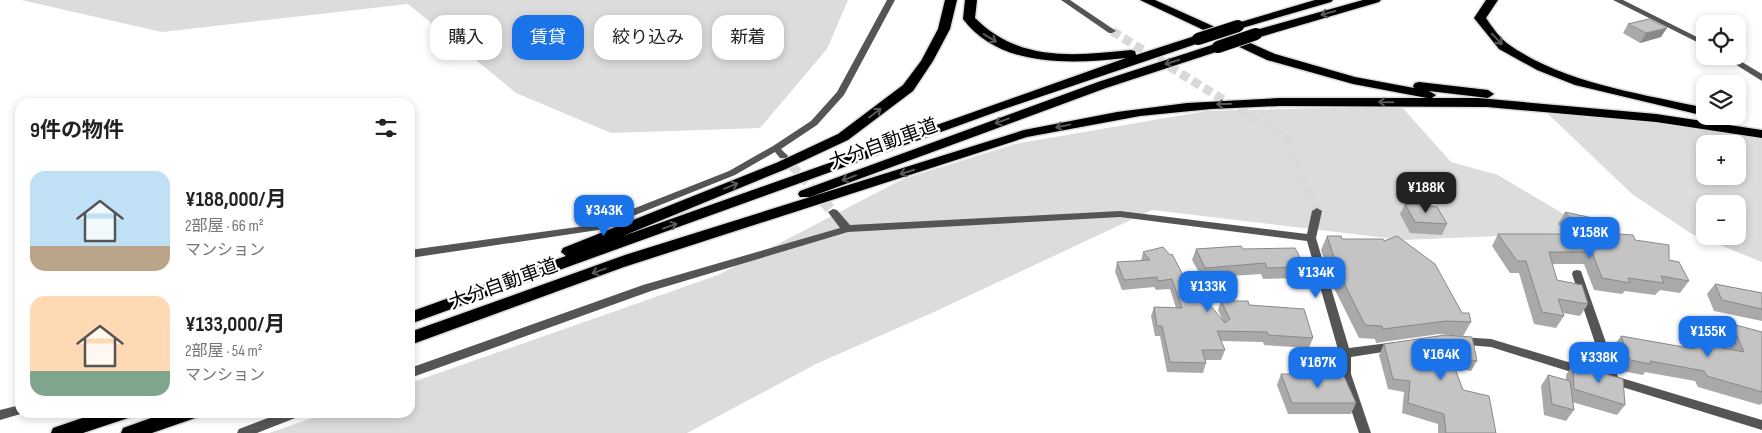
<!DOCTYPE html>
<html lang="ja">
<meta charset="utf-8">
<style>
:root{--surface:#fff;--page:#f6f6f6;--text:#222;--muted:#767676;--accent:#1a73e8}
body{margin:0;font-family:"Sofia Sans Condensed","Noto Sans JP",sans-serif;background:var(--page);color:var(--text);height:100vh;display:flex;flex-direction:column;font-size:19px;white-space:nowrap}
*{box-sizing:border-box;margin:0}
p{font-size:16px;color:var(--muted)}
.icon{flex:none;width:28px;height:28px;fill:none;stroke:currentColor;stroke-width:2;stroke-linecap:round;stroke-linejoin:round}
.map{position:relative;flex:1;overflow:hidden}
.side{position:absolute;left:15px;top:98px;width:400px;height:320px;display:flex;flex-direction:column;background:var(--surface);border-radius:15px;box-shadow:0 2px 8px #0003}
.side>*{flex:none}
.hud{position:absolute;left:430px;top:15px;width:475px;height:45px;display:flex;gap:10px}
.fabs{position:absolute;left:1696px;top:15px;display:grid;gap:10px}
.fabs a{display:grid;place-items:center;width:50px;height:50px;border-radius:10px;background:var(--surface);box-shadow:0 2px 8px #0003;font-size:25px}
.price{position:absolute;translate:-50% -42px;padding:0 11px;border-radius:10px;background:var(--accent);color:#fff;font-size:16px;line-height:32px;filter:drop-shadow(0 1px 2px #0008)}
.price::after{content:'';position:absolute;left:50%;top:30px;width:15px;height:11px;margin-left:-8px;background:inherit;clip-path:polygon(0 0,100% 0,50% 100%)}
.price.current{background:#222;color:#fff}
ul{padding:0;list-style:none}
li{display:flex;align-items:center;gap:15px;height:125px;padding:0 15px}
li span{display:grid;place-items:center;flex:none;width:140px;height:100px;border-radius:15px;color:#555}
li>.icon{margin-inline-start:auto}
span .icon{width:60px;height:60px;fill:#fffc;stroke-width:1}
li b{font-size:21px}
h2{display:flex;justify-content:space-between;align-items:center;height:60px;padding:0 15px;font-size:21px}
.chip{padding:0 18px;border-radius:15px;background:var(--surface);box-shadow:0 2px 8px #0003;font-size:18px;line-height:45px}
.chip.current{background:var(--accent);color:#fff}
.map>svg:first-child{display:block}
.green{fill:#dcdcdc;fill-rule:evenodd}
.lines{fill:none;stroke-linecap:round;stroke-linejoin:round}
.minor-tunnel-far1{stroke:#d9d9d9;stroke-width:9;stroke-dasharray:9 4.5;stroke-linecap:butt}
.minor-tunnel{stroke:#d9d9d9;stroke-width:11;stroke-dasharray:11 5.5;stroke-linecap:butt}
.motorway-casing{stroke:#dbdbdb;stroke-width:3}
.minor{fill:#555;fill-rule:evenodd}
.motorway{fill:#000;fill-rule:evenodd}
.motorway-bridge-casing{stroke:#dbdbdb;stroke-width:14;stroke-linecap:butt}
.motorway-bridge{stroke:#000;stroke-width:12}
.wall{fill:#a9a9a9}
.shaded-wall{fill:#898989}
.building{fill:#c4c4c4;stroke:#898989}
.oneway{stroke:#595959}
.labels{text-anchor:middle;stroke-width:4.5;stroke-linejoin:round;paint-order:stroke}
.street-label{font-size:19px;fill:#000;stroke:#fff}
</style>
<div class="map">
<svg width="1762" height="433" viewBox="0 0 1762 433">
<rect width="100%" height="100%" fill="#fff"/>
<g class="green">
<polygon points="21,0 848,0 827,49 760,128 611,133 516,93 408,4 162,32"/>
<polygon points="1401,106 1451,162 1498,175 1594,232 1403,240 1152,210 934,312 816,364 687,433 269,433 327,413 410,412 410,383 718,275 903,179 1015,144 1206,111"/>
<path d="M1546,112L1715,127L1762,137V262L1692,234L1632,194ZM1705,144H1738V176H1705ZM1705,204H1738V236H1705Z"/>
</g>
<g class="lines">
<g class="minor-tunnel-far1">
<polyline points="1112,31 1285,138 1307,189"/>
<polyline points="783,156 813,189"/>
</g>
<g class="minor-tunnel">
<polyline points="812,188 833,212"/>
<polyline points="1307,188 1317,211"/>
</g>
<defs>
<g id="motorway">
<path d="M945,0H957L950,29L933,61L913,91L848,140L786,169L623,236L1126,58C1071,64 1000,68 963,19L965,0H977L975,18C1019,62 1074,56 1131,50L1135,51L1136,55L1198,35L1204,39L1202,42L1007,108L410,324V312L566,256L561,252L563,248L776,163L838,134L903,85L921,61L938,29Z"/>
<polygon points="1140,0 1155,0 1275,54 1355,77 1414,88 1413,86 1415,83 1419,82 1488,90 1494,94 1488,98 1429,91 1436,95 1432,98 1478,98 1656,114 1762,130 1762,138 1656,122 1487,107 1280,106 1211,109 1140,116 1027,137 624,267 410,345 410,332 625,255 1024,130 1117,112 1187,103 1280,98 1427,98 1353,84 1267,60"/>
<polygon points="1315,0 1333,0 1331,2 1242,28 1234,28 1232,26 1234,24"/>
<polygon points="1363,0 1381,0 1379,2 1260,37 1252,37 1250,34 1252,31"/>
<path d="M1486,0H1498L1486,18C1492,27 1500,38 1508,44C1565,84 1640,93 1705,108V116L1575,85L1537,70L1499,49L1474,18Z"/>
<polygon points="1218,43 1222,44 1224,47 1222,50 1106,88 810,197 800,197 798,194 800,191 1098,82"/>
<polygon points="100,412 133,412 131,417 83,433 51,433 53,428"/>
<polygon points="168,412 200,412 198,417 152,433 121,433 123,428"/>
</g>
</defs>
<use href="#motorway" class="motorway-casing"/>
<g class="minor">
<polygon points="887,0 895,0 844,95 817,125 781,149 788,156 786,158 780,158 775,152 735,175 598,230 410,258 410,250 592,225 729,171 773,146 811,121 837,92"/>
<polygon points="1061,0 1070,0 1116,31 1112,33 1109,33"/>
<polygon points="1613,0 1623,0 1705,41 1705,46"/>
<polygon points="1722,56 1732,56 1762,74 1762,81"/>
<polygon points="1317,208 1322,211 1316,238 1349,348 1396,342 1400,343 1402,346 1400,349 1396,350 1351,357 1351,374 1371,433 1359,433 1339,374 1339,353 1307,241 1120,217 848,232 651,291 410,378 410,368 643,285 840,228 828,212 833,209 837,210 850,225 1120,211 1307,234 1312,211"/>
<polygon points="1577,270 1581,271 1582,274 1618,377 1762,420 1762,430 1606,382 1604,379 1606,376 1572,274 1573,271"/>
<polygon points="1460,337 1491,339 1588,368 1590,371 1588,374 1584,376 1491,347 1456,344 1454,341 1456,338"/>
<polygon points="20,405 20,412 24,413 0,420 0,410"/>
<polygon points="284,412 305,412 303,415 257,433 237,433 239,429"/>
</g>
<use href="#motorway" class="motorway"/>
<defs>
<g id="motorway-bridge">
<polyline points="1198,39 1238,26"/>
<polyline points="1218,47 1256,34"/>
</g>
</defs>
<use href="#motorway-bridge" class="motorway-bridge-casing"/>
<use href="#motorway-bridge" class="motorway-bridge"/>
</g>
<g class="wall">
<polygon points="1628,24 1661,37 1640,43 1623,33"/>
<polygon points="1405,204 1426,206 1447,224 1442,235 1410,233 1400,214"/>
<polygon points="1565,212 1635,240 1669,260 1689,281 1680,293 1660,290 1655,295 1625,291 1622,294 1594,290 1584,264 1552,264 1557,280 1588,304 1580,316 1563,313 1564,316 1556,328 1534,324 1519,273 1510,273 1492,246 1498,234 1567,234 1558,224"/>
<polygon points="1327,236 1342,239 1384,241 1462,313 1471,322 1463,336 1439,334 1376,343 1375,339 1359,338 1334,288 1321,250"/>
<polygon points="1196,249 1243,249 1305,267 1300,278 1263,279 1261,274 1202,278 1192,260"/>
<polygon points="1143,252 1196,300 1223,321 1218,310 1221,301 1249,305 1313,338 1309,348 1264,345 1263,342 1221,341 1225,350 1221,360 1205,360 1206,363 1203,373 1167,372 1160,336 1155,336 1151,316 1154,307 1176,308 1170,289 1156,290 1154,287 1122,290 1115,272 1117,262 1141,261"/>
<polygon points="1715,284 1762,293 1762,321 1714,311 1707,294"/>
<polygon points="1732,324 1762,332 1762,403 1760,405 1698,387 1695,381 1645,372 1643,375 1622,371 1613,347 1621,336 1686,348 1691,342 1729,349 1723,334"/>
<polygon points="1384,344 1477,361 1471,371 1455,368 1463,390 1496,433 1438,433 1438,424 1402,413 1404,392 1388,389 1379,355"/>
<polygon points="1573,364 1625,405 1617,415 1572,402 1574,410 1566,421 1544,415 1541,386 1548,375 1566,380 1566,375"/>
<polygon points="1281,374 1356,403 1351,414 1288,414 1277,385"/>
</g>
<polygon class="shaded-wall" points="1667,28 1661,37 1640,43 1646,33"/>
<g class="building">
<polygon points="1649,19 1667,28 1646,33 1628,24"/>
<polygon points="1405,204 1425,205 1426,206 1437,207 1447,224 1415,222"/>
<polygon points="1565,212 1616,223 1619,234 1633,235 1635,240 1669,245 1669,260 1679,262 1689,281 1661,276 1664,283 1628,278 1630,283 1602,278 1592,252 1549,252 1557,280 1582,285 1588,304 1558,299 1564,316 1542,312 1526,261 1517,261 1498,234 1585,234"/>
<polygon points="1327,236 1341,236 1342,239 1383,239 1384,241 1397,236 1435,264 1462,313 1469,313 1471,322 1446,321 1383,329 1382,326 1365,325 1340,275"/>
<polygon points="1241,246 1243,249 1295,248 1305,267 1267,268 1265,263 1205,268 1196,249"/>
<polygon points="1163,247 1170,255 1172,254 1196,300 1206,300 1225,323 1230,319 1221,301 1248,301 1249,305 1304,309 1313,338 1268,335 1267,332 1217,331 1225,350 1202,350 1206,363 1170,362 1162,326 1157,326 1154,307 1182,308 1172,279 1158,281 1157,277 1124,280 1117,262 1150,260 1143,252"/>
<polygon points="1715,284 1762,293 1762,309 1722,300"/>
<polygon points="1732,324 1762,332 1762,392 1707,376 1704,371 1650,361 1651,364 1630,360 1621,336 1695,349 1691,342 1744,352"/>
<polygon points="1445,335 1472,337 1477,361 1450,356 1463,390 1489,396 1496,433 1446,433 1444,414 1408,403 1410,381 1393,379 1384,344"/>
<polygon points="1573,364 1623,379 1625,405 1574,389"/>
<polygon points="1281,374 1343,374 1356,403 1292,403"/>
<polygon points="1548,375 1570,381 1574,410 1552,404"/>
</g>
<defs><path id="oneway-shaft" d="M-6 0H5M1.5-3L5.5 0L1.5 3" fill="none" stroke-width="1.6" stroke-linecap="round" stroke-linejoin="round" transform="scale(1.25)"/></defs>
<g class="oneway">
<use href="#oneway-shaft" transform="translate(1328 13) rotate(164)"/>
<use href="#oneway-shaft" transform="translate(990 38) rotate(31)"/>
<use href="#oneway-shaft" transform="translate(1497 39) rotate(46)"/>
<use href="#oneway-shaft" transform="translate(1172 62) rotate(162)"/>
<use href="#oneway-shaft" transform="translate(1386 102) rotate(-179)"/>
<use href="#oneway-shaft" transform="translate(1224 104) rotate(178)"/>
<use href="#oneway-shaft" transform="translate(875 113) rotate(-37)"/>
<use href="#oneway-shaft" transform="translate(1002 121) rotate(160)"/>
<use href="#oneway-shaft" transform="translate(1063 126) rotate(168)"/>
<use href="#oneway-shaft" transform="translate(907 172) rotate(162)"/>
<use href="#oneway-shaft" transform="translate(849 178) rotate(160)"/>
<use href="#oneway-shaft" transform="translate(731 186) rotate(-22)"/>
<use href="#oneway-shaft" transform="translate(670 226) rotate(-20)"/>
<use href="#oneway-shaft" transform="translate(599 271) rotate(160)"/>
</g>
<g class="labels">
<g class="street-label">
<text transform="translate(883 143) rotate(-20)" y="7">大分自動車道</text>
<text transform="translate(503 283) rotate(-20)" y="7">大分自動車道</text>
</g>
</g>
</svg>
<div class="fabs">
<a><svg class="icon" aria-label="locate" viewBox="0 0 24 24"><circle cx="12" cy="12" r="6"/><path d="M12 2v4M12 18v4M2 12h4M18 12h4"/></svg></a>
<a><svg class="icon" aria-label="layers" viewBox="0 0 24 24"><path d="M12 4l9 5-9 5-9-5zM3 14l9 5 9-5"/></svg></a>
<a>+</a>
<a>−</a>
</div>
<b class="price current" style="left:1426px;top:214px">¥188K</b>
<b class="price" style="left:604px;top:237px">¥343K</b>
<b class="price" style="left:1590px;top:259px">¥158K</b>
<b class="price" style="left:1316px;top:299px">¥134K</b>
<b class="price" style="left:1208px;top:313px">¥133K</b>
<b class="price" style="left:1708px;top:358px">¥155K</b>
<b class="price" style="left:1441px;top:381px">¥164K</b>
<b class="price" style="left:1599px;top:384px">¥338K</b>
<b class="price" style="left:1318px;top:389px">¥167K</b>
<div class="hud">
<a class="chip">購入</a>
<a class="chip current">賃貸</a>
<a class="chip">絞り込み</a>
<a class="chip">新着</a>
</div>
<section class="side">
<h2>9件の物件<svg class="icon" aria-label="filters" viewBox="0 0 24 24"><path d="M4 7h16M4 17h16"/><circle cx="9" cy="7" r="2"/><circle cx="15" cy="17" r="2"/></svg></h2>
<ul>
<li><span style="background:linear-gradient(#bfe0f5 75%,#b9a48a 0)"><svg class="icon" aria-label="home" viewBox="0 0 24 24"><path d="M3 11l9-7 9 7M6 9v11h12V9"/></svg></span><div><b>¥188,000/月</b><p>2部屋 · 66 m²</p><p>マンション</p></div></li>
<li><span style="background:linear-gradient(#ffd9b3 75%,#7fa58c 0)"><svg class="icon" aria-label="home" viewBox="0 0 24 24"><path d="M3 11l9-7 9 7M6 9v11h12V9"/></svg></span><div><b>¥133,000/月</b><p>2部屋 · 54 m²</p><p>マンション</p></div></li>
</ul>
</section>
</div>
